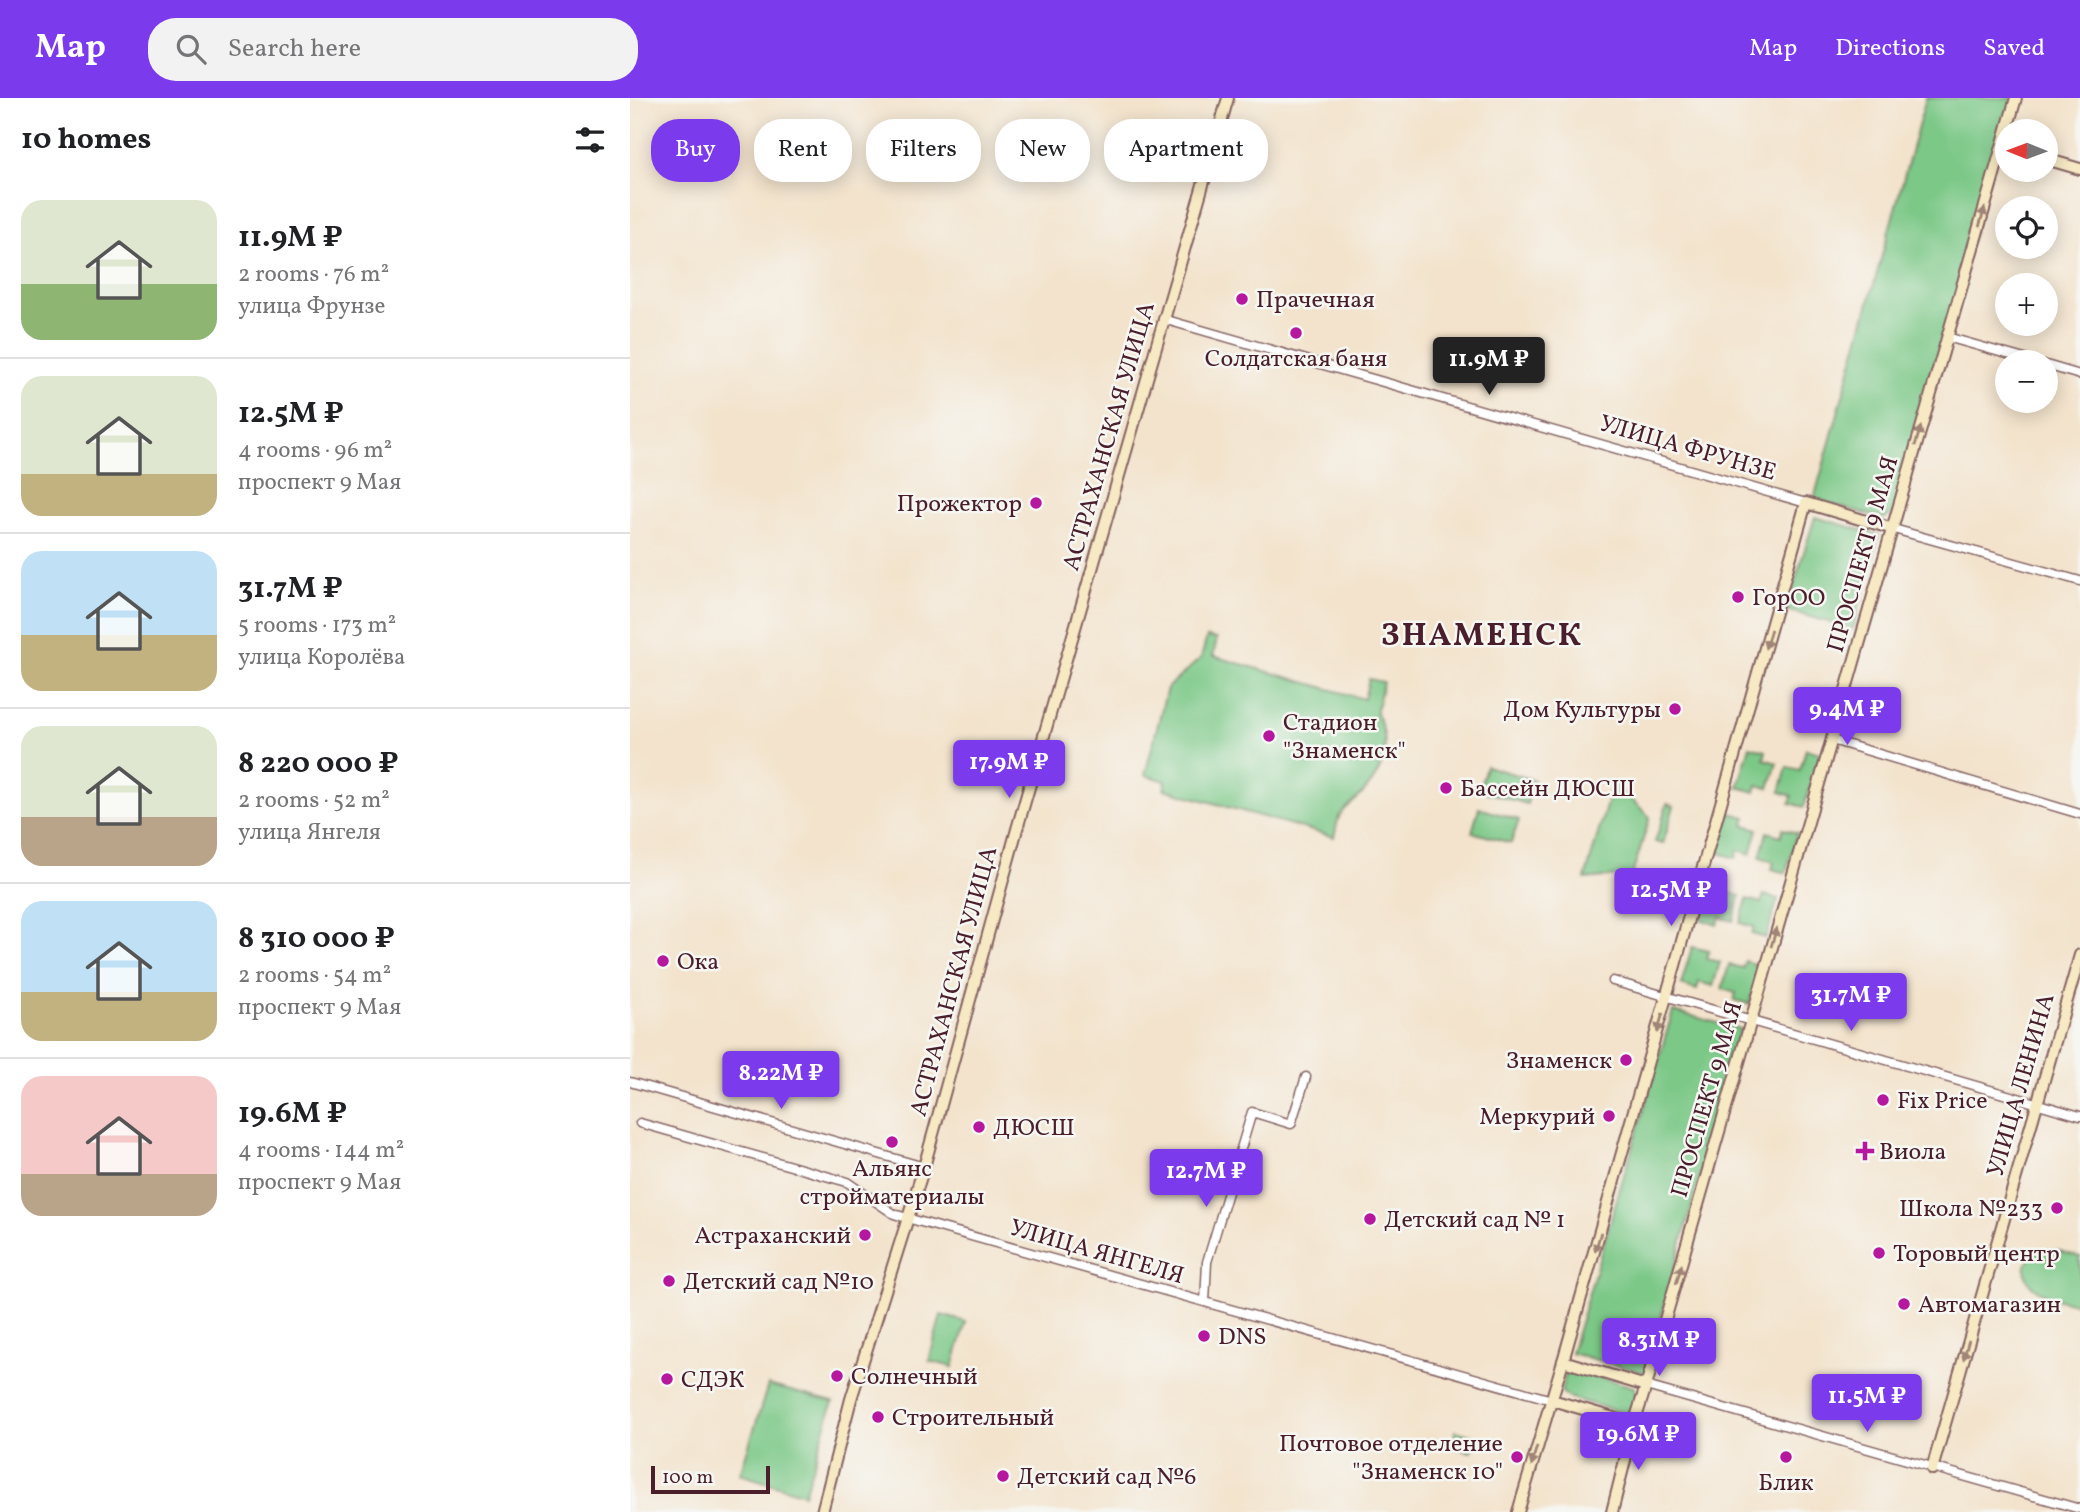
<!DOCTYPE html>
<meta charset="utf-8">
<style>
:root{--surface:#fff;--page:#f2f2f2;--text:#202124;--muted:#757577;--line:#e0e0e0;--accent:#7c3aed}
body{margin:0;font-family:Vollkorn,serif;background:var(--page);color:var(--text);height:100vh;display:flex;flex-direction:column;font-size:26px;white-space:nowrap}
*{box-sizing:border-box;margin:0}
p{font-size:23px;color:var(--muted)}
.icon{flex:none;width:38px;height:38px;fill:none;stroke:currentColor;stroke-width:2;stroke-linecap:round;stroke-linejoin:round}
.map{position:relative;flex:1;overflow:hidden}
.sheet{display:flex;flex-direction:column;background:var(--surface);width:630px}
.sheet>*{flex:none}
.top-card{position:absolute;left:21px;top:21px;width:665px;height:63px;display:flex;gap:14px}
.needle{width:46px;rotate:271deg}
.fabs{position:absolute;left:1365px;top:21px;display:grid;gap:14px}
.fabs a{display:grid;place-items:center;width:63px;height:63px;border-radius:50%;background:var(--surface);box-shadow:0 4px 18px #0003;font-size:35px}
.scale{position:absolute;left:21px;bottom:18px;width:119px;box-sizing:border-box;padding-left:7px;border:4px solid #4a1f2b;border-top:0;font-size:19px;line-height:24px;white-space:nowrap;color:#4a1f2b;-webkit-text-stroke:5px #f6f6f2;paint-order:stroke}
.price{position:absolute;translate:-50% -60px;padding:0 16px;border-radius:7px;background:var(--accent);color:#fff;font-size:23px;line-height:46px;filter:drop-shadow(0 2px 4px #0008)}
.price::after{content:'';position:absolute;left:50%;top:42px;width:21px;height:16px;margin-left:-10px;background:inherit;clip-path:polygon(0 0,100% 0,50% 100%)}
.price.selected{background:#222;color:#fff}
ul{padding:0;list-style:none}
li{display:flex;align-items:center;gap:21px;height:175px;padding:0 21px}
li+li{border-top:2px solid var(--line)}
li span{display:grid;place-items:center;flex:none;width:196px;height:140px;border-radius:21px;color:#555}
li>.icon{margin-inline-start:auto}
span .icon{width:84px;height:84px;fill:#fffc;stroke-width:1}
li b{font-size:30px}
h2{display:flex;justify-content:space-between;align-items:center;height:84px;padding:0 21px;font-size:30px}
.pill{padding:0 24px;border-radius:28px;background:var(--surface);box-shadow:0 4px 18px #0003;font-size:24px;line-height:63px}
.pill.selected{background:var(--accent);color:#fff}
header{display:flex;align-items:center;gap:42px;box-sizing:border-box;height:98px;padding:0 35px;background:var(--accent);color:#fff}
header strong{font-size:33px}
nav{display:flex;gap:38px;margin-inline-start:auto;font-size:24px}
.search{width:490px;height:63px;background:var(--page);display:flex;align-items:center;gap:18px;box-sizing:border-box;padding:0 24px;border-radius:28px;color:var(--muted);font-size:26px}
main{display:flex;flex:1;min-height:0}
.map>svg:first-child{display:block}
.green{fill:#7cc887;stroke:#637459;stroke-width:2}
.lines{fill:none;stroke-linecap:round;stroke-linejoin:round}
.street-casing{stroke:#856463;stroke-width:11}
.secondary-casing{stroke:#856463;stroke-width:14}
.street{stroke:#fff;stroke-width:8}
.secondary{stroke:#f6e9c3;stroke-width:10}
.oneway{fill:#a08477}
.poi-dot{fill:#b5179e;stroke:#f6f6f2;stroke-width:2.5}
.labels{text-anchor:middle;stroke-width:5;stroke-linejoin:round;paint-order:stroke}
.poi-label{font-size:24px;fill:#4a1f2b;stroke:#f6f6f2;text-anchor:start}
.street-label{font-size:24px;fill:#4a1f2b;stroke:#f6f6f2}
.district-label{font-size:32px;font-weight:bold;letter-spacing:2px;fill:#4a1f2b;stroke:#f6f6f2}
</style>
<header>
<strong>Map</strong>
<div class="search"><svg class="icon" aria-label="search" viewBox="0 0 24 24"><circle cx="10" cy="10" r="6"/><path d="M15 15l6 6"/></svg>Search here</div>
<nav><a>Map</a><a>Directions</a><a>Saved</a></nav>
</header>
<main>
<section class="sheet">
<h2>10 homes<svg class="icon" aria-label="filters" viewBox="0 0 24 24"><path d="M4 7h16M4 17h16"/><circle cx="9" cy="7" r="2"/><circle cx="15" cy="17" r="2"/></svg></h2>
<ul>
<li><span style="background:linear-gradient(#dfe7d0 60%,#8fb573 0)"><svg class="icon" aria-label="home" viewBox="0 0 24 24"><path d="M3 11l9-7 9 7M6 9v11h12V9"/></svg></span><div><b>11.9M ₽</b><p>2 rooms · 76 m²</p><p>улица Фрунзе</p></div></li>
<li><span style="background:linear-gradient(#dfe7d0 70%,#c2b280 0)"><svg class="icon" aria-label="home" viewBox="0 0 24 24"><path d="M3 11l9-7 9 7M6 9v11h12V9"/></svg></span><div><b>12.5M ₽</b><p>4 rooms · 96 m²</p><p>проспект 9 Мая</p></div></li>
<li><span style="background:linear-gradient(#bfe0f5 60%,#c2b280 0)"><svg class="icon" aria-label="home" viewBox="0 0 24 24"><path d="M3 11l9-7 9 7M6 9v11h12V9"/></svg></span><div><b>31.7M ₽</b><p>5 rooms · 173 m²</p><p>улица Королёва</p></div></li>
<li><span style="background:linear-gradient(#dfe7d0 65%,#b9a48a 0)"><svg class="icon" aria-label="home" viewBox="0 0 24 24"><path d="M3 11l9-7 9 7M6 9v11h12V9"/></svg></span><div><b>8 220 000 ₽</b><p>2 rooms · 52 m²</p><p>улица Янгеля</p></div></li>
<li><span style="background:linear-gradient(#bfe0f5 65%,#c2b280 0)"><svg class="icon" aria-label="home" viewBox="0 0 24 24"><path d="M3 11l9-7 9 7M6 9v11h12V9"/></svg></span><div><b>8 310 000 ₽</b><p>2 rooms · 54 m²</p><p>проспект 9 Мая</p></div></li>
<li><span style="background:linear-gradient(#f6c9c9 70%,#b9a48a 0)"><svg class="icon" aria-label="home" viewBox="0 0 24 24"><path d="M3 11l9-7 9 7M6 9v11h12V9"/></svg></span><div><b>19.6M ₽</b><p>4 rooms · 144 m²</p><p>проспект 9 Мая</p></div></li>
</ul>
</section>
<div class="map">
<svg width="1450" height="1414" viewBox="0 0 1450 1414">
<rect width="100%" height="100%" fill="#f6f6f2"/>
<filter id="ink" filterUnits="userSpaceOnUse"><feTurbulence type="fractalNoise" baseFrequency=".0143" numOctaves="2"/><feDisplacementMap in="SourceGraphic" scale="14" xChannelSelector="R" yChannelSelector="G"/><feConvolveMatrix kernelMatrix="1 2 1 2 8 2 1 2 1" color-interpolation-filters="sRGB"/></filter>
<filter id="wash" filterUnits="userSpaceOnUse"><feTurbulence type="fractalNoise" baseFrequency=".00686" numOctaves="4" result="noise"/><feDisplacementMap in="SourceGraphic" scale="28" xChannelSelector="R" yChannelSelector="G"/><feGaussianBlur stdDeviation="1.57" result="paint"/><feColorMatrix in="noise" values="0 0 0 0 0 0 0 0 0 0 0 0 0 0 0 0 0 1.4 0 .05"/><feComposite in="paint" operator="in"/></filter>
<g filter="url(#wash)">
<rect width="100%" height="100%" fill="#f3e3cc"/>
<g class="green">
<polygon points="1296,0 1382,0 1263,416 1253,421 1184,401"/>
<polygon points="1185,419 1249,437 1223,531 1156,512"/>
<path d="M577,539L587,541L583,558L734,601L739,581L753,584L746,615C763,646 754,674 730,698C724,704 715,710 710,717C707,723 706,732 704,739L534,691L536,683L515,677L537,590L571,560Z"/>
<polygon points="1120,648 1136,653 1134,661 1147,665 1139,690 1127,687 1125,694 1108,689"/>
<polygon points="1176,651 1190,655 1174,709 1160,705 1162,698 1150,694 1157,669 1170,672"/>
<polygon points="856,668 904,682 897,706 849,692"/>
<polygon points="983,684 1020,719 1002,777 955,781"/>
<polygon points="1037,706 1044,708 1033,746 1025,744"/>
<polygon points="849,710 889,722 881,745 842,734"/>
<polygon points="1100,715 1116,719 1114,727 1128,731 1121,756 1108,752 1106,760 1089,755"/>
<polygon points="1153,731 1167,735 1156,775 1142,771 1144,764 1130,759 1137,734 1151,738"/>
<polygon points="1082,782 1099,787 1097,794 1110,798 1103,823 1090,819 1087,827 1070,821"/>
<polygon points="1134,797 1148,801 1136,840 1122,836 1124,829 1110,825 1117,801 1131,805"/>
<polygon points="1062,849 1079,853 1077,861 1090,864 1083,888 1069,884 1067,892 1051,887"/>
<polygon points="1115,863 1131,868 1119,906 1104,902 1106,895 1092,891 1099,867 1113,870"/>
<polygon points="1043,913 1110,931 1016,1275 941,1255"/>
<path d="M1410,1152H1426L1450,1159V1207C1432,1201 1390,1196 1396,1168C1398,1159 1403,1155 1410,1152Z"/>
<polygon points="311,1217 336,1224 323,1269 299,1263"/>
<path d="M944,1272L1004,1289C1008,1300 1005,1308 997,1316L937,1299L931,1293L936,1274Z"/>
<polygon points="138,1287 203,1304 174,1396 110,1376"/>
<polygon points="826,1333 846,1339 841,1354 821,1348"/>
</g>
</g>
<g filter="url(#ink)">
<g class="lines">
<defs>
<g id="street">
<polyline points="533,221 1176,405"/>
<polyline points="1317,239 1405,264"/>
<polyline points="1416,267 1450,277"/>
<polyline points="1260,430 1450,483"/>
<polyline points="1202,642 1450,716"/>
<polyline points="983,883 1450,1018"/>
<polyline points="0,984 294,1069"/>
<polyline points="10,1025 217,1084 264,1116 277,1120 922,1302"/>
<polyline points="575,1204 577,1164 622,1014 661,1026 676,979"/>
<polyline points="1016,1288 1450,1411"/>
</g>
<g id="secondary">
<polyline points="1416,61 1450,71"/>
<polyline points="933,1263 1176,405 1260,430"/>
<polyline points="1016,1288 1386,0"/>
<polyline points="1302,1371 1450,857"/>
<polyline points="192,1414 221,1301 294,1069 387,731 598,0"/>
<polyline points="888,1414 933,1263 1016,1288 1004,1326 922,1302"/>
<polyline points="982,1414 1004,1326"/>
</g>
</defs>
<use href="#street" class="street-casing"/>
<use href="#secondary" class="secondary-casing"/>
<use href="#street" class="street"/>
<use href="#secondary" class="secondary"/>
</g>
<defs><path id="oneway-solid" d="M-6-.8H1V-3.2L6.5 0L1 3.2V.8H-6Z" transform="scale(1.75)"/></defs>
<g class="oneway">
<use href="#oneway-solid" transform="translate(1352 119) rotate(-74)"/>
<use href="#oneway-solid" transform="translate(1288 338) rotate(-73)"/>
<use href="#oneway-solid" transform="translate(1138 541) rotate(106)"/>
<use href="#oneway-solid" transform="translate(1144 839) rotate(-73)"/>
<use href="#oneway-solid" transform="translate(1030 925) rotate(106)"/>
<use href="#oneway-solid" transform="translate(968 1144) rotate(106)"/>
<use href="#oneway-solid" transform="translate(1049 1176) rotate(-74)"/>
<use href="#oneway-solid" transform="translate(1336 1252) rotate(106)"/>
<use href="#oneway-solid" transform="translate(904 1358) rotate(107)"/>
</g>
</g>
<g class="poi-dot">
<circle cx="612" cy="201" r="7"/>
<circle cx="666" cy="235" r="7"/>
<circle cx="406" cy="405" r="7"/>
<circle cx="1108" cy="499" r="7"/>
<circle cx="1045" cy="611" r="7"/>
<circle cx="639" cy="638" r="7"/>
<circle cx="816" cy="690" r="7"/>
<circle cx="33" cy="863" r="7"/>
<circle cx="996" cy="962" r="7"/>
<circle cx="1253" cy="1002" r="7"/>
<circle cx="979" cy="1018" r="7"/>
<circle cx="349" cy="1029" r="7"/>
<circle cx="262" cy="1044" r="7"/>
<path d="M1231.5 1042.5h7v7h7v7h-7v7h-7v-7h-7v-7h7z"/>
<circle cx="1427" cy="1110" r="7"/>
<circle cx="740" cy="1121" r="7"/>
<circle cx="235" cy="1137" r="7"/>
<circle cx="1249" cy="1155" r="7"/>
<circle cx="39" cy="1183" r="7"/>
<circle cx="1274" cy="1206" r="7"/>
<circle cx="574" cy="1238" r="7"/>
<circle cx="207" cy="1278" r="7"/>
<circle cx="37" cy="1281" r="7"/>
<circle cx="248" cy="1319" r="7"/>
<circle cx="887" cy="1359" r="7"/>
<circle cx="1156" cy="1359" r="7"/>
<circle cx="373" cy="1378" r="7"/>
</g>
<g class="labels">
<g class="poi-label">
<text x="626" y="209">Прачечная</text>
<text x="666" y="268" text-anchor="middle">Солдатская баня</text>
<text x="392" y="413" text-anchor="end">Прожектор</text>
<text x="1122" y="507">ГорОО</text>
<text x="1031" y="619" text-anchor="end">Дом Культуры</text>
<text x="653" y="632">Стадион<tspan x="653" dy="28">"Знаменск"</tspan></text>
<text x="830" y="698">Бассейн ДЮСШ</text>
<text x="47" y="871">Ока</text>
<text x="982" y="970" text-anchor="end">Знаменск</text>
<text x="1267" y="1010">Fix Price</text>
<text x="965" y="1026" text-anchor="end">Меркурий</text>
<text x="363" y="1037">ДЮСШ</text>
<text x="1249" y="1061">Виола</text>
<text x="262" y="1078" text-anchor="middle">Альянс<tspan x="262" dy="28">стройматериалы</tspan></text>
<text x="1413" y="1118" text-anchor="end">Школа №233</text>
<text x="754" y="1129">Детский сад № 1</text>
<text x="221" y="1145" text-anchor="end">Астраханский</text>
<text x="1263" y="1163">Торовый центр</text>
<text x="53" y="1191">Детский сад №10</text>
<text x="1288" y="1214">Автомагазин</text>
<text x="588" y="1246">DNS</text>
<text x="221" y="1286">Солнечный</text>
<text x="51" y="1289">СДЭК</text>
<text x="262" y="1327">Строительный</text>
<text x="873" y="1353" text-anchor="end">Почтовое отделение<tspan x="873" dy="28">"Знаменск 10"</tspan></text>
<text x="387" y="1386">Детский сад №6</text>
<text x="1156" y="1392" text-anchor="middle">Блик</text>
</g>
<g class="street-label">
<text transform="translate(478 338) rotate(-74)" y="8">АСТРАХАНСКАЯ УЛИЦА</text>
<text transform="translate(1058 349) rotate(16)" y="8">УЛИЦА ФРУНЗЕ</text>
<text transform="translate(1232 456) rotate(-74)" y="8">ПРОСПЕКТ 9 МАЯ</text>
<text transform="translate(323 883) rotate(-75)" y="8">АСТРАХАНСКАЯ УЛИЦА</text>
<text transform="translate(1390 987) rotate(-74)" y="8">УЛИЦА ЛЕНИНА</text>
<text transform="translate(1076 1001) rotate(-74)" y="8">ПРОСПЕКТ 9 МАЯ</text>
<text transform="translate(467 1153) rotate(16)" y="8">УЛИЦА ЯНГЕЛЯ</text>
</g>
<g class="district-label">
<text x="852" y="547">ЗНАМЕНСК</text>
</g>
</g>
</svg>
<div class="fabs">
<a><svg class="needle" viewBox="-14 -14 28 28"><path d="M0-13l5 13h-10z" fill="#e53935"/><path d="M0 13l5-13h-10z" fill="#757577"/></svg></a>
<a><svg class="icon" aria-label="locate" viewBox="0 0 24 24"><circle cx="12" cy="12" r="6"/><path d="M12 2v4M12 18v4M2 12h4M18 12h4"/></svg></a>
<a>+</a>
<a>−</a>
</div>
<div class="scale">100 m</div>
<b class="price selected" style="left:859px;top:299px">11.9M ₽</b>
<b class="price" style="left:1217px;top:649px">9.4M ₽</b>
<b class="price" style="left:379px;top:702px">17.9M ₽</b>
<b class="price" style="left:1041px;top:830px">12.5M ₽</b>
<b class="price" style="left:1221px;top:935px">31.7M ₽</b>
<b class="price" style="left:151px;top:1013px">8.22M ₽</b>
<b class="price" style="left:576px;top:1111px">12.7M ₽</b>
<b class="price" style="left:1029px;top:1280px">8.31M ₽</b>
<b class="price" style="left:1237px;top:1336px">11.5M ₽</b>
<b class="price" style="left:1008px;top:1374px">19.6M ₽</b>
<div class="top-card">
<a class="pill selected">Buy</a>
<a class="pill">Rent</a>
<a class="pill">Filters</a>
<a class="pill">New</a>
<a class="pill">Apartment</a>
</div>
</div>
</main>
